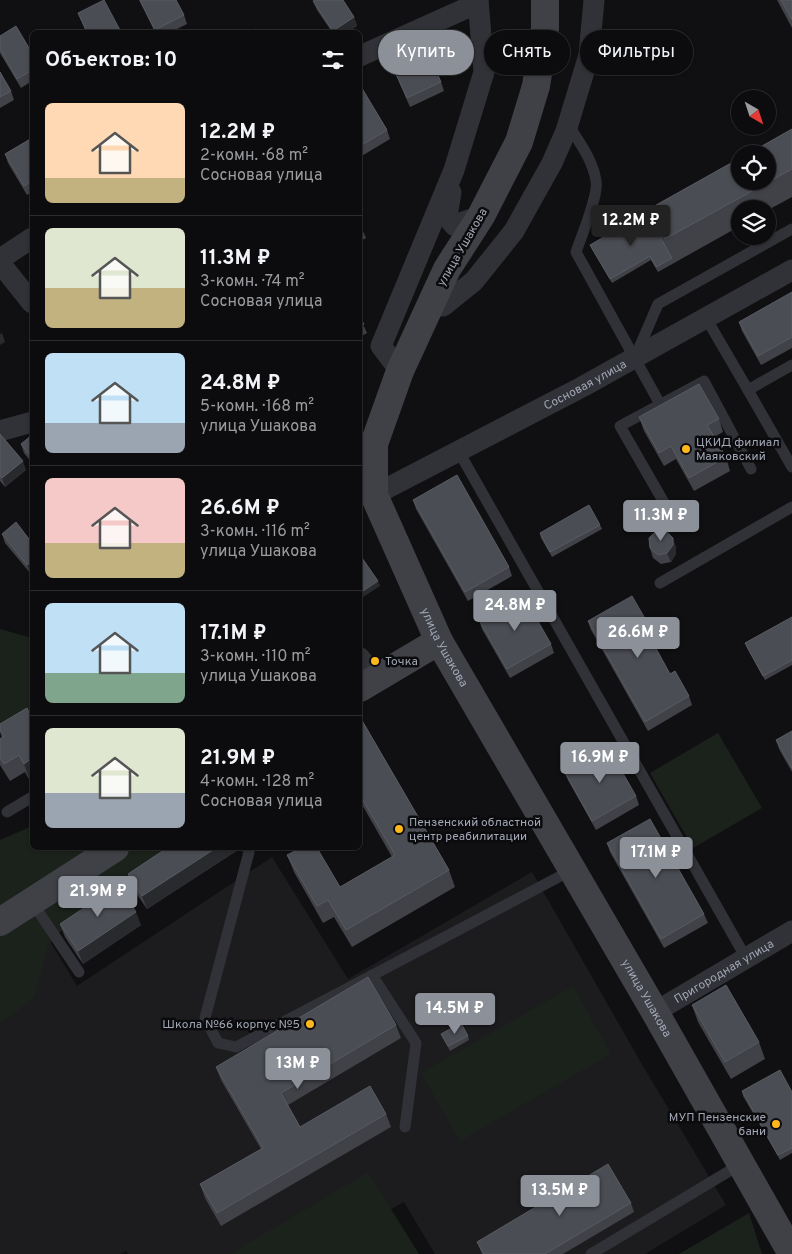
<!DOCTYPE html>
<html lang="ru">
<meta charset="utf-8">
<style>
:root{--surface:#0c0c0e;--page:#1a1a1c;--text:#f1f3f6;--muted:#9a9b9e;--line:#2c2c2e;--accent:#8c9099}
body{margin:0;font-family:Overpass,sans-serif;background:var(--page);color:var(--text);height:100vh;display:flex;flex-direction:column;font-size:19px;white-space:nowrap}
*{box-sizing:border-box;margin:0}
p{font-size:16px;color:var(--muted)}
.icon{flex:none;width:28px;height:28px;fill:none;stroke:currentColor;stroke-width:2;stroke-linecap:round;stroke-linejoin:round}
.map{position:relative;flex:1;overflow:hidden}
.sheet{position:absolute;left:30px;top:30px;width:332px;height:820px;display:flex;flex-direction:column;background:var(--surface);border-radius:8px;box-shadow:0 1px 4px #0004,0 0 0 1px var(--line)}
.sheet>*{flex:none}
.banner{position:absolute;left:378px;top:30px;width:339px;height:45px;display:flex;gap:10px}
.needle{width:32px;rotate:141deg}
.fabs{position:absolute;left:731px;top:90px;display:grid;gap:10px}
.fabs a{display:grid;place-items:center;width:45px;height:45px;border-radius:50%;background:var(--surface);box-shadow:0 1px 4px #0004,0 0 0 1px var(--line);font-size:25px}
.price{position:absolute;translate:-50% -42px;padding:0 11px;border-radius:5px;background:var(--accent);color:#fff;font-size:16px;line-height:32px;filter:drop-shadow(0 1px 2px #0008)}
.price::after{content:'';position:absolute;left:50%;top:30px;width:15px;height:11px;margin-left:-8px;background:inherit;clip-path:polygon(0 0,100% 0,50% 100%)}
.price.on{background:#222;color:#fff}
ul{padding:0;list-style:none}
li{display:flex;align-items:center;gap:15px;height:125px;padding:0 15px}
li+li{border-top:1px solid var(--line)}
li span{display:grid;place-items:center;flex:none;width:140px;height:100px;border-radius:8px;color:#555}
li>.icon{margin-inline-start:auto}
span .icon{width:60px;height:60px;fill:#fffc;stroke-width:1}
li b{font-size:21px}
h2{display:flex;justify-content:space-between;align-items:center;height:60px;padding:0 15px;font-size:21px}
.chip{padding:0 18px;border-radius:22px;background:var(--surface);box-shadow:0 1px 4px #0004,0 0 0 1px var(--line);font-size:18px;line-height:45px}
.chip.on{background:var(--accent);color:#fff}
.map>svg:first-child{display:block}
.built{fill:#1c1c1f}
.green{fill:#1a221b}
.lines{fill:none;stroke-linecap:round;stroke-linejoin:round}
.lane{stroke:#313237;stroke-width:11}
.street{stroke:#313237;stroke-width:21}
.secondary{stroke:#3f4147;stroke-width:28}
.wall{fill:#414248}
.shaded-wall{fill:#292a2e}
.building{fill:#4b4d54;stroke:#595b63}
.poi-dot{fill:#ffb81c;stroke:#0b0b0d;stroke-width:2}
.labels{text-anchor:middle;stroke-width:5;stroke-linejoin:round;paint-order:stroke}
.street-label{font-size:12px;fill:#a0a6b4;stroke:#0b0b0d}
.poi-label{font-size:12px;fill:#a0a6b4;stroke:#0b0b0d;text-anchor:start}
</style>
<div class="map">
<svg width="792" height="1254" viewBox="0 0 792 1254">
<rect width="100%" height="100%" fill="#101012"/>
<polygon class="built" points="272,857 348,979 532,872 640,1061 726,1205 645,1254 435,1254 404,1202 311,1254 128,1254 126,1251 120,1254 0,1254 0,943 37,920 77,986"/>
<g class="green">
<polygon points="0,629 32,638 32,707 0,728"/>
<polygon points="718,733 762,808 693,848 650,773"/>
<polygon points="32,826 32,848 166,848 165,855 88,902 48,945 34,998 0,1023 0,840"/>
<polygon points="573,986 611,1054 460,1141 421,1073"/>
<polygon points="368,1172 419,1254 230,1254"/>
<polygon points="749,1213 762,1254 679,1254"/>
</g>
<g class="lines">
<g class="lane">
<path d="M568,124C579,142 593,160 596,181C599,195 581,237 576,252L660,404"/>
<polyline points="706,318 748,390 792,365"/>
<polyline points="636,355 658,304 792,229"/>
<polyline points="748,390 792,467"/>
<polyline points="459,452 746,958"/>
<polyline points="670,513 620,426 704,381 751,469"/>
<polyline points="660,583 792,507"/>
<polyline points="7,812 32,797"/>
<polyline points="247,848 249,852 205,1018 218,1043 236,1047 572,870"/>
<polyline points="32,902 79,972"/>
<polyline points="372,975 416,1043 405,1127"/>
<polyline points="591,1254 741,1164"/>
</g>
<g class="street">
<polyline points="360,56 478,3"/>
<polyline points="451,192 447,216 454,225 481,216"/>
<polyline points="0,259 32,238"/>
<polyline points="0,263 32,303"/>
<polyline points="439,289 436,297 435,306 443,306 474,281 514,231 552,163 566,131 589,55 594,0"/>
<polyline points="400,371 381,346 454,170 484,72 478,0"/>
<polyline points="0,431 32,422"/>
<path id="s1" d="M374,495L582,387L792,270"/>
<polyline points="360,658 375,678"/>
<path id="s2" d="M655,1012L792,931"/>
</g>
<g class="secondary">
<path id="s3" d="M545,0V28L536,86L519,142L481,216L447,269L400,371L374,444V495L439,641L655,1012L792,1254"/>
<polyline points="360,688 439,641"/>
<polyline points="0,922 115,848"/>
</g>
</g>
<g class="wall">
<polygon points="139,0 176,0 184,15 187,24 171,32 155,32"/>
<polygon points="777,0 792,0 792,28"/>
<polygon points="313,1 354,17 357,26 347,32 332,32 317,10"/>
<polygon points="78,13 121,32 86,32"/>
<polygon points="0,36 32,53 32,81 21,88 0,53"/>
<polygon points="390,61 441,82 444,91 410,107"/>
<polygon points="0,72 11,91 14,100 0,108"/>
<polygon points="360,86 387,130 390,139 360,157"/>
<polygon points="792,129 792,197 768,210 768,209 740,209 740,226 658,272 651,260 612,283 592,249 590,245 656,231 649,209"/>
<polygon points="32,138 32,192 27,195 8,163 5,154"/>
<polygon points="360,225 366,238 360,241"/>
<polygon points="792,292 792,348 761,365 742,331 739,322"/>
<polygon points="360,318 367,333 360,337"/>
<polygon points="639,417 719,419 723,432 714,437 726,457 730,471 694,491 676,459 664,466 644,431"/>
<polygon points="0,434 26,470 5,487 0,481"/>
<polygon points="32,435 32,463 24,453 21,444"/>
<polygon points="413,500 509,567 512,576 468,601 416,509"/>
<polygon points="600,525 602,529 552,557 541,538 540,533"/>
<polygon points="2,534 32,543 32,572 31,574 5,543"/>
<polygon points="676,547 676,554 671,562 661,564 653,558 650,548"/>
<polygon points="792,617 792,665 765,680 747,648 745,643"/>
<polygon points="479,620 551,644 554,653 510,678 482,629"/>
<polygon points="588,621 655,638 651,640 670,674 689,696 692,705 648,731 591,630"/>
<polygon points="360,717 449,870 455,887 352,947 334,917 323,923 294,872 287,855 340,887 392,857 360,801"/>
<polygon points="32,718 32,779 30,781 25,772 10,781 0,765 0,739 2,738 0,732 0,724"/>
<polygon points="792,731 792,772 779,749 776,740"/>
<polygon points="564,771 636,796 639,805 596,830 568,780"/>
<polygon points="607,843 704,914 708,923 664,948 610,852"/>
<polygon points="241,848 147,909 132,887 128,874"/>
<polygon points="60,924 141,925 83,964 65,937"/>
<polygon points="692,1005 759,1042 765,1059 731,1079 698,1022"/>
<polygon points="396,1025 401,1038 288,1105 300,1127 386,1114 391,1127 221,1226 205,1198 200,1184 261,1149 221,1080 216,1067"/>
<polygon points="441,1034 468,1036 469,1040 450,1051"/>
<polygon points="742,1091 792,1092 792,1153 780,1160 743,1096"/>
<polygon points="631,1203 634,1212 563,1254 482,1254 477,1242"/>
</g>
<g class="shaded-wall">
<polygon points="354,17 357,26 347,32 334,32 333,31"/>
<polygon points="2,333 5,342 0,345 0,334"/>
<polygon points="23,461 26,470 5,487 2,478"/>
<polygon points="673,538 676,547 676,554 671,562 667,553"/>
<polygon points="32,561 32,572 31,574 27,565"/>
<polygon points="378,581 380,586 360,599 360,593"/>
<polygon points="651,629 655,638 650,641 647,632"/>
<polygon points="32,758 32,779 30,781 24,764"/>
<polygon points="216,848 241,848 147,909 142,896"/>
<polygon points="136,912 141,925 83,964 78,951"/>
</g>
<g class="building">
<polygon points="104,0 121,32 87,32 78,13"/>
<polygon points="140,0 176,0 184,15 155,30"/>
<polygon points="315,0 343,0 354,17 333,31 313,1"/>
<polygon points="781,0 792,0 792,20"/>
<polygon points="16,26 32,53 32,70 17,79 0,49 0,36"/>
<polygon points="256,29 258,32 251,32"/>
<polygon points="424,45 441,82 407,98 390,61"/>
<polygon points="0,72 11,91 0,97"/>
<polygon points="360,85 387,130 360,146"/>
<polygon points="792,129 792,169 665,239 649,209 740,158 740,181 768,181 768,154 748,154"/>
<polygon points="32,138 32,181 24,186 5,154"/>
<polygon points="646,212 672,258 656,267 650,256 610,279 590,245"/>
<polygon points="792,292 792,337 758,356 739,322"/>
<polygon points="360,318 364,324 360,326"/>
<polygon points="699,384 719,419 707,425 726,457 689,478 671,446 659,453 639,417"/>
<polygon points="0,434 23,461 2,478 0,476"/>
<polygon points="32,435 32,458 21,444"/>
<polygon points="457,475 509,567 465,592 413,500"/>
<polygon points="589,505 600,525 550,552 540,533"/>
<polygon points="16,522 32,543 32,561 27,565 2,534"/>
<polygon points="656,531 666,531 673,538 673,545 667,553 658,555 650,548 649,538"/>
<polygon points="360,555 378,581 360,593"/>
<polygon points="523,595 551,644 507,669 479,620"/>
<polygon points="632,596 651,629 647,632 670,674 675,671 689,696 645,722 588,621"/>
<polygon points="792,617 792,660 763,676 745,643"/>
<polygon points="27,708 32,718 32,758 24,764 19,755 4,764 0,758 0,739 4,736 0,730 0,724"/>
<polygon points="360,717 449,870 346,930 328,900 317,906 287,855 301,848 317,848 340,887 395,855 360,795"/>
<polygon points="792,731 792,768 776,740"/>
<polygon points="608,747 636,796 592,821 564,771"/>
<polygon points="650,819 704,914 661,939 607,843"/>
<polygon points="167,848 216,848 142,896 128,874"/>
<polygon points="118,885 136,912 78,951 60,924"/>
<polygon points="368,977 396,1025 281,1093 300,1127 370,1086 386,1114 217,1213 200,1184 263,1148 216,1067"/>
<polygon points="726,985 759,1042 725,1062 692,1005"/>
<polygon points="461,1023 468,1036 448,1046 441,1034"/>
<polygon points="780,1070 792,1092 792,1148 778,1155 742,1091"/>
<polygon points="608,1164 631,1203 545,1254 484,1254 477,1242"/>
</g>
<g class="poi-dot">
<circle cx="686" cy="449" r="5"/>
<circle cx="375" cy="661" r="5"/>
<circle cx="399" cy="829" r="5"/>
<circle cx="310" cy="1024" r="5"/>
<circle cx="776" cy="1124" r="5"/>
</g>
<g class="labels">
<g class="street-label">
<text transform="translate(462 247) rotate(-60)" y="4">улица Ушакова</text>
<text dy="4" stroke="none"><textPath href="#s1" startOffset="238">Сосновая улица</textPath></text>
<text dy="4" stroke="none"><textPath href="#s3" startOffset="700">улица Ушакова</textPath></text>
<text dy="4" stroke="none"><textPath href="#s2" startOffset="80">Пригородная улица</textPath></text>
<text dy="4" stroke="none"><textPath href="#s3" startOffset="1105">улица Ушакова</textPath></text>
</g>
<g class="poi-label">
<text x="696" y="446">ЦКИД филиал<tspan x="696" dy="14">Маяковский</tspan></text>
<text x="385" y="665">Точка</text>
<text x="409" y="826">Пензенский областной<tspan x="409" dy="14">центр реабилитации</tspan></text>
<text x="300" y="1028" text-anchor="end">Школа №66 корпус №5</text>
<text x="766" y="1121" text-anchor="end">МУП Пензенские<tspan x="766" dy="14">бани</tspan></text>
</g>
</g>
</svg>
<div class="fabs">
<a><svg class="needle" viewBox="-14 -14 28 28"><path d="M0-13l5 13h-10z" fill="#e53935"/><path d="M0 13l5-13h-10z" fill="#9a9b9e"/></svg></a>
<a><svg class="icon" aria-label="locate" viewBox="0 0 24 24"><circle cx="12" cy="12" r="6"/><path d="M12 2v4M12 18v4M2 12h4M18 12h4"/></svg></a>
<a><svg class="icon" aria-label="layers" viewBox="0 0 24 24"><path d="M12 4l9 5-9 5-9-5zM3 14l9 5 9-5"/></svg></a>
</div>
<b class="price on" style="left:631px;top:247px">12.2M ₽</b>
<b class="price" style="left:661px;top:542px">11.3M ₽</b>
<b class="price" style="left:515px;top:632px">24.8M ₽</b>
<b class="price" style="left:638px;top:659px">26.6M ₽</b>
<b class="price" style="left:600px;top:784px">16.9M ₽</b>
<b class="price" style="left:656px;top:879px">17.1M ₽</b>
<b class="price" style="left:98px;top:918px">21.9M ₽</b>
<b class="price" style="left:455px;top:1035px">14.5M ₽</b>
<b class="price" style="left:298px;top:1090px">13M ₽</b>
<b class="price" style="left:560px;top:1217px">13.5M ₽</b>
<div class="banner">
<a class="chip on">Купить</a>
<a class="chip">Снять</a>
<a class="chip">Фильтры</a>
</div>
<section class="sheet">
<h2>Объектов: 10<svg class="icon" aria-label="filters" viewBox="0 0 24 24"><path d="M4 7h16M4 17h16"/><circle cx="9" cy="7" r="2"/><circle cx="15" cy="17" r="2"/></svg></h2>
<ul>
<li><span style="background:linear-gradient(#ffd9b3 75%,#c2b280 0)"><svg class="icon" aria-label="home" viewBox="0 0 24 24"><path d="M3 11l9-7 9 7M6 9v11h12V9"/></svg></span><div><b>12.2M ₽</b><p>2-комн. · 68 m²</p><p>Сосновая улица</p></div></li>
<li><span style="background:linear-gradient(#dfe7d0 60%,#c2b280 0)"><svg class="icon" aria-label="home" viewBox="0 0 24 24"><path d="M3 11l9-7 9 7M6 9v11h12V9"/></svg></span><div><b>11.3M ₽</b><p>3-комн. · 74 m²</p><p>Сосновая улица</p></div></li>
<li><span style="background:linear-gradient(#bfe0f5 70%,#9aa5b1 0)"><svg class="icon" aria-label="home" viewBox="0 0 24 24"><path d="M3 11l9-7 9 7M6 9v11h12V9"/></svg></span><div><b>24.8M ₽</b><p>5-комн. · 168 m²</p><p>улица Ушакова</p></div></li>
<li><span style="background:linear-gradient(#f6c9c9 65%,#c2b280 0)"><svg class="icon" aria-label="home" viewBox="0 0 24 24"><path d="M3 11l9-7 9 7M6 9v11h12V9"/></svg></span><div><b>26.6M ₽</b><p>3-комн. · 116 m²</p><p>улица Ушакова</p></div></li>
<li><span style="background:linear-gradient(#bfe0f5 70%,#7fa58c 0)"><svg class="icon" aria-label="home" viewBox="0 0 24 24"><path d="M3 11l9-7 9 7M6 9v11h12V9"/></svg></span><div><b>17.1M ₽</b><p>3-комн. · 110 m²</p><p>улица Ушакова</p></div></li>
<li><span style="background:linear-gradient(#dfe7d0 65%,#9aa5b1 0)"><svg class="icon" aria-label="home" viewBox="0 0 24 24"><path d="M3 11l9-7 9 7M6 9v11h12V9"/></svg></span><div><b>21.9M ₽</b><p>4-комн. · 128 m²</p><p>Сосновая улица</p></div></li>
</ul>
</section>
</div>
